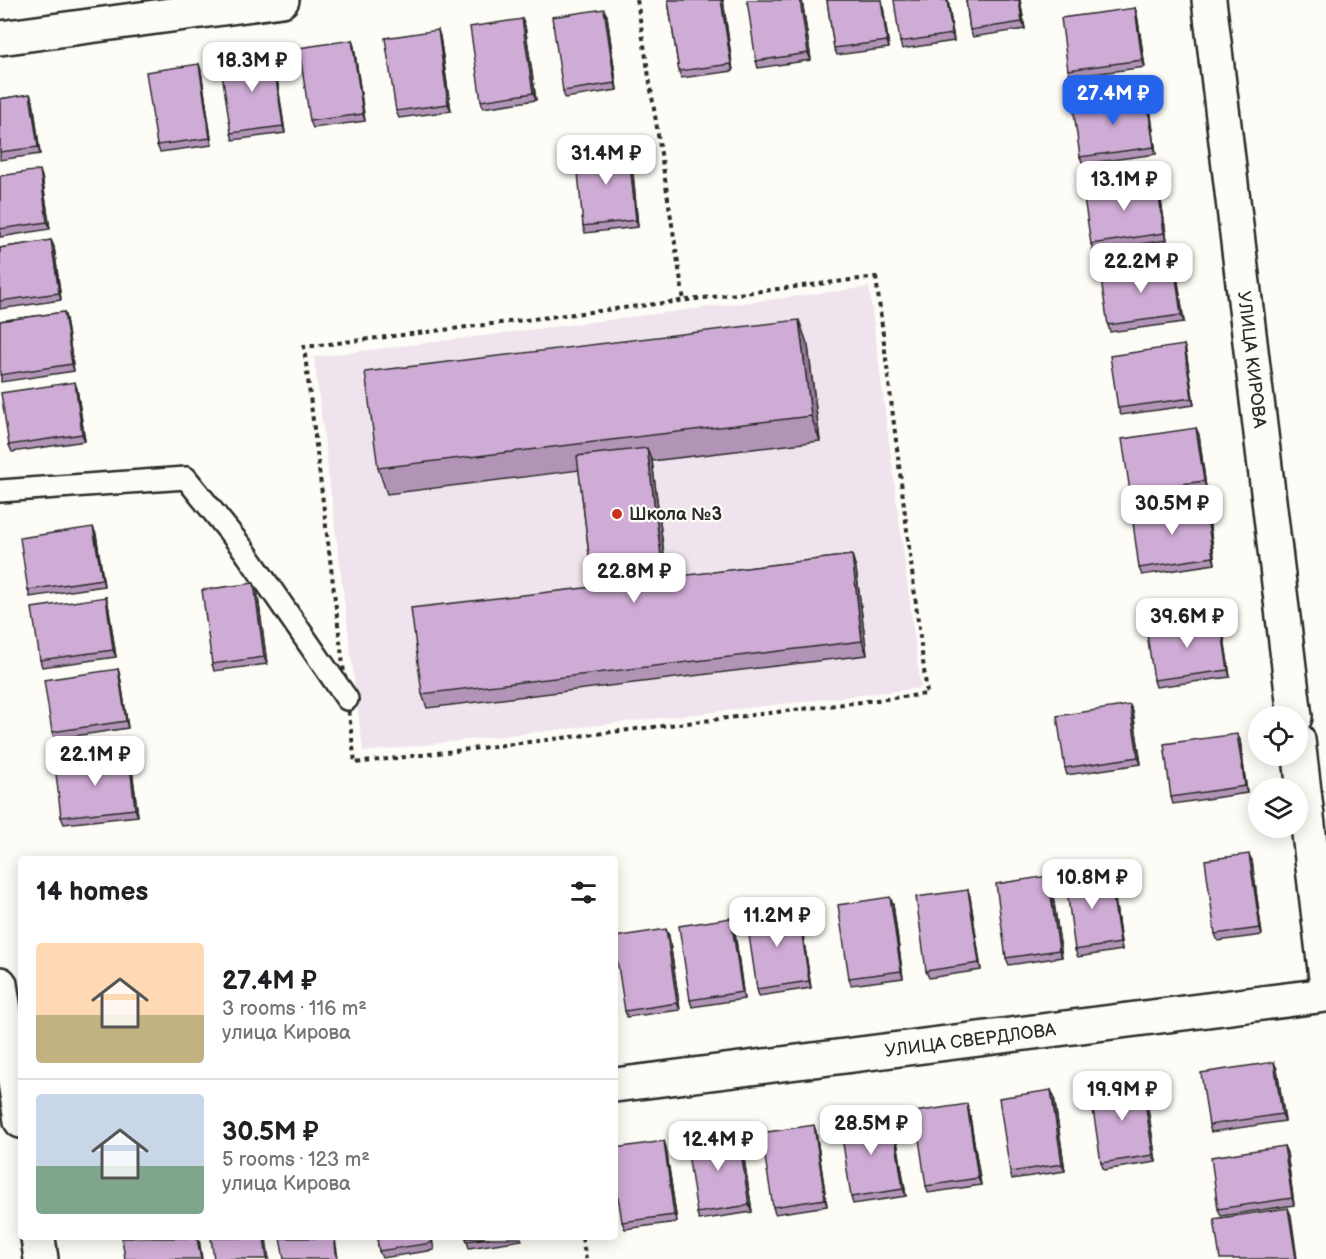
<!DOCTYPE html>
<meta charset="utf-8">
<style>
:root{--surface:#fff;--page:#f2f2f2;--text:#202124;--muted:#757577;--line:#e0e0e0;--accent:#2563eb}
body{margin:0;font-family:"Balsamiq Sans",sans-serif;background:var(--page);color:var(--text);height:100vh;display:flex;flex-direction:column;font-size:22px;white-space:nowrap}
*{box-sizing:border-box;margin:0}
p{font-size:20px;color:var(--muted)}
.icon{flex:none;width:33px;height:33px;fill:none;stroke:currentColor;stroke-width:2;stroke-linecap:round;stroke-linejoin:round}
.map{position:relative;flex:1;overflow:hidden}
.drawer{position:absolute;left:18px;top:856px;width:600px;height:384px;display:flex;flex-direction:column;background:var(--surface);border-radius:6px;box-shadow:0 3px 15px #0003}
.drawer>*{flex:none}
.controls{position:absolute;left:1248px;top:706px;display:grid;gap:12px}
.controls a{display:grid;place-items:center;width:60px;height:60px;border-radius:50%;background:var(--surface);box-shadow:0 3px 15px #0003;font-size:30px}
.price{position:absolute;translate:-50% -51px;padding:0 14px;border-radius:12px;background:#fff;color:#222;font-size:20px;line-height:39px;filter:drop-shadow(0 2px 3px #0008)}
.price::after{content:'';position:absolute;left:50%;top:36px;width:18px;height:14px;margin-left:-9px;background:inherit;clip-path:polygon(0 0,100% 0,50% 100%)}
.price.on{background:var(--accent);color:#fff}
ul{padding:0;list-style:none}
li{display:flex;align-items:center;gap:18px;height:150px;padding:0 18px}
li+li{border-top:2px solid var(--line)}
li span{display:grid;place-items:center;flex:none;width:168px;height:120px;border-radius:6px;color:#555}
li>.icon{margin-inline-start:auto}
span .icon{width:72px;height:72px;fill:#fffc;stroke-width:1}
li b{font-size:26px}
h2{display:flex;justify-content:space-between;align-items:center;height:72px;padding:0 18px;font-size:26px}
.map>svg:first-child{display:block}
.built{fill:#efe4ed}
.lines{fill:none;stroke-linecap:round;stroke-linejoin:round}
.service-casing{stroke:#2b2b2b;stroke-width:26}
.minor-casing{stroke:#2b2b2b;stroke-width:38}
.tertiary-casing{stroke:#2b2b2b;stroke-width:38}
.path{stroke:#2b2b2b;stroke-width:4;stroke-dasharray:4.5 4.5;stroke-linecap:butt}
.service{stroke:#fdfcf7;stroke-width:21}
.minor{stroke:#fdfcf7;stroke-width:33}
.tertiary{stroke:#fdfcf7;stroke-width:33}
.wall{fill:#b294b7;stroke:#2b2b2b;stroke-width:1.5}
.shaded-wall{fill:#917895;stroke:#2b2b2b;stroke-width:1.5}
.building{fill:#cfacd5;stroke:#2b2b2b;stroke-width:1.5}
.poi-dot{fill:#c8321e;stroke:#fdfcf7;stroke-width:2}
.labels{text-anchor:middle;stroke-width:4.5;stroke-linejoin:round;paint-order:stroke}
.street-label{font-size:18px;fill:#2b2b2b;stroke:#fdfcf7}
.poi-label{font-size:18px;font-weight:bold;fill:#2b2b2b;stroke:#fdfcf7;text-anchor:start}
</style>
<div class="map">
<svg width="1326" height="1259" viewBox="0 0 1326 1259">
<rect width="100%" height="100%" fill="#fdfcf7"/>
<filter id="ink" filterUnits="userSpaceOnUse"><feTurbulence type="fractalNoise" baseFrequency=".0167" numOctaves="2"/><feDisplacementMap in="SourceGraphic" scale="12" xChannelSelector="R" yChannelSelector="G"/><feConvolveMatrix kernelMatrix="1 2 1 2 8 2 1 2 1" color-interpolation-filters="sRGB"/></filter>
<g filter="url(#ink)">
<polygon class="built" points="869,287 921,688 363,752 314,357"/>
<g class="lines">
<defs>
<polyline id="service" points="0,491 186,478 244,550 347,699"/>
<g id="minor">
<polyline points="0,38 282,0"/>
<polyline points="0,984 21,1121"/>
<path id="s1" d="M615,1085L1326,995"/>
<polyline points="38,1238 41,1259"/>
</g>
<g id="tertiary">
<path id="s2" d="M1209,0L1295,717"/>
<polyline points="1298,740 1326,978"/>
</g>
</defs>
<use href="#service" class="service-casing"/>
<use href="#minor" class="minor-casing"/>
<use href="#tertiary" class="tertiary-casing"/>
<g class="path">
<polyline points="637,0 684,301"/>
<polygon points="876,277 927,694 355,763 304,347"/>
<polyline points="582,1238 586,1259"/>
</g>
<use href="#service" class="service"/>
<use href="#minor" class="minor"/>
<use href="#tertiary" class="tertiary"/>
</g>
<g class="wall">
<polygon points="668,0 723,0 733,71 681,78 679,71"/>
<polygon points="802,0 811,60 758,68 756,61"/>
<polygon points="827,0 882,0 889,48 837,55 834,48"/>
<polygon points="948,0 954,41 902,49 900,42"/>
<polygon points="966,0 1020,0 1025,29 973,37 970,30"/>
<polygon points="1135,8 1137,15 1145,67 1071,77 1068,70"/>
<polygon points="607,16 617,90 565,98 563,91"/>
<polygon points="522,19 525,26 536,100 483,108 481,101"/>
<polygon points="438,30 440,37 451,111 399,118 396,111"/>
<polygon points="352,40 354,47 365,121 313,128 310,121"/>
<polygon points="274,59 285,133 233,140 231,133"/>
<polygon points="199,64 201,71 212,145 160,152 157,145"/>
<polygon points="30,94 33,101 40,154 0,160 0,99"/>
<polygon points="1149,101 1156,154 1083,164 1080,157"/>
<polygon points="628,146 631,153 638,227 585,233 583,226"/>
<polygon points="0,176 42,177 50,229 0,237"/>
<polygon points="1159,188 1167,240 1093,251 1091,244"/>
<polygon points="51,240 54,247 61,300 0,309 0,248"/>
<polygon points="1174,262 1176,269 1184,322 1110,332 1108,325"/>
<polygon points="64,312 66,319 74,371 1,382 0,321"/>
<polygon points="1184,345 1186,352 1194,405 1121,415 1118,408"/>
<polygon points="808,346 820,441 652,461 667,578 852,555 856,569 867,655 427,708 422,694 593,587 579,470 387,494 378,468"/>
<polygon points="77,389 85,441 12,452 9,445"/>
<polygon points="1196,428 1199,435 1206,488 1132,498 1130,491"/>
<polygon points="1205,505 1208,512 1215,564 1142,575 1139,568"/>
<polygon points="96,534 104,586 30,597 28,590"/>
<polygon points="257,590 267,664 214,671 212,664"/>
<polygon points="106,597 108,604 116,657 42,667 40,660"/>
<polygon points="1222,625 1230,677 1156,687 1154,680"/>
<polygon points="118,669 120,676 128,728 55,739 52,732"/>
<polygon points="1133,712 1141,764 1067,775 1065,768"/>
<polygon points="1237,734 1240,740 1247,793 1173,804 1171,797"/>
<polygon points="131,763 138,816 64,824 61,817"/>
<polygon points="1252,861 1262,935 1218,941 1215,934"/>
<polygon points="1048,876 1051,883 1062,957 1009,965 1006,958"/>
<polygon points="1112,877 1122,950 1078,957 1075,950"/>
<polygon points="968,890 970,897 981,970 929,978 926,971"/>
<polygon points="893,904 903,978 851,985 849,978"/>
<polygon points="798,908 800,915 811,988 759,996 757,989"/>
<polygon points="734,925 744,999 692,1007 690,1000"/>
<polygon points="669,936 680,1010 627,1017 625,1011"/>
<polygon points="1277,1069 1285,1121 1211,1132 1209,1125"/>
<polygon points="1142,1081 1145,1088 1156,1162 1104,1170 1101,1163"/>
<polygon points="1051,1090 1054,1097 1065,1171 1012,1179 1010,1172"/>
<polygon points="967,1104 969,1111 981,1185 928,1193 926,1186"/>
<polygon points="892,1116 894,1123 906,1196 853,1204 851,1197"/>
<polygon points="816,1132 827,1206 775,1214 773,1207"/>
<polygon points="741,1139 752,1212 699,1220 697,1213"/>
<polygon points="664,1141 666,1148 677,1222 625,1229 622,1222"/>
<polygon points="1284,1146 1287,1153 1294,1205 1221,1216 1218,1209"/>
<polygon points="377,1238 432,1238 434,1250 382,1258 379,1251"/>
<polygon points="466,1238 521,1238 522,1240 469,1248"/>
</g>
<g class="shaded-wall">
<polygon points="721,0 723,0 733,71 731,64"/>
<polygon points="800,0 802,0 811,60 808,53"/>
<polygon points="881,0 882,0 889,48 887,41"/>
<polygon points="947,0 948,0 954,41 952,34"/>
<polygon points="1019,0 1020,0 1025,29 1022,22"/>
<polygon points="1135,8 1137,15 1145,67 1142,60"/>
<polygon points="604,9 607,16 617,90 615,83"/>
<polygon points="522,19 525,26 536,100 533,93"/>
<polygon points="438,30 440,37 451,111 448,104"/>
<polygon points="352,40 354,47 365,121 363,114"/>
<polygon points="272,52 274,59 285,133 283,126"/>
<polygon points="199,64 201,71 212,145 210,138"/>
<polygon points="30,94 33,101 40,154 38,147"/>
<polygon points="1146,94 1149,101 1156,154 1154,147"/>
<polygon points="628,146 631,153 638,227 636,220"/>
<polygon points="40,170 42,177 50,229 47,222"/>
<polygon points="1157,181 1159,188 1167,240 1164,233"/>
<polygon points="51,240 54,247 61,300 59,293"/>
<polygon points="1174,262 1176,269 1184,322 1181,315"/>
<polygon points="64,312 66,319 74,371 72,364"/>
<polygon points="799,320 808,346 820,441 811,416"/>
<polygon points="1184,345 1186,352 1194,405 1192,398"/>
<polygon points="75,382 77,389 85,441 82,434"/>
<polygon points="1196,428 1199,435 1206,488 1204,481"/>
<polygon points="647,448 652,461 669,592 664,578"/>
<polygon points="1205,505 1208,512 1215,564 1213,557"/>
<polygon points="93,527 96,534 104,586 102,579"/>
<polygon points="852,555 856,569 867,655 862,641"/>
<polygon points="254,583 257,590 267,664 264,657"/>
<polygon points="106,597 108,604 116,657 113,650"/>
<polygon points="1220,618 1222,625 1230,677 1228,670"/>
<polygon points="118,669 120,676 128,728 126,721"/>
<polygon points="1130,705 1133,712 1141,764 1138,757"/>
<polygon points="1237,734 1240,740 1247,793 1245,786"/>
<polygon points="129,756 131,763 138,816 135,809"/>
<polygon points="1249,854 1252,861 1262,935 1260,928"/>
<polygon points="1109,870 1112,877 1122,950 1120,943"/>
<polygon points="1048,876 1051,883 1062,957 1059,950"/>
<polygon points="968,890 970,897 981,970 979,963"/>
<polygon points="890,897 893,904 903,978 901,971"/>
<polygon points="798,908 800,915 811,988 809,981"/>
<polygon points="731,918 734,925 744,999 742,992"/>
<polygon points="666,929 669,936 680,1010 677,1003"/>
<polygon points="1274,1062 1277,1069 1285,1121 1282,1114"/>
<polygon points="1142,1081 1145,1088 1156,1162 1153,1155"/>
<polygon points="1051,1090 1054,1097 1065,1171 1062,1164"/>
<polygon points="967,1104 969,1111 981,1185 978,1178"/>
<polygon points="892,1116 894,1123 906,1196 903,1189"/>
<polygon points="814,1125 816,1132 827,1206 825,1199"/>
<polygon points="738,1132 741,1139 752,1212 749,1205"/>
<polygon points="664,1141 666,1148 677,1222 674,1215"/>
<polygon points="1284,1146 1287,1153 1294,1205 1292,1198"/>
<polygon points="1288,1208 1291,1215 1297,1259 1296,1259"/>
<polygon points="197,1238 199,1238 202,1259 201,1259"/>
<polygon points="264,1238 266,1238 269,1259 267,1259"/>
<polygon points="334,1238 335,1238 338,1259 337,1259"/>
</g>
<g class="building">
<polygon points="668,0 721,0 731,64 679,71"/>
<polygon points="747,0 800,0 808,53 756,61"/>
<polygon points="827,0 881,0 887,41 834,48"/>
<polygon points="894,0 947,0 952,34 900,42"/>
<polygon points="966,0 1019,0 1022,22 970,30"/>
<polygon points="1135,8 1142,60 1068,70 1061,18"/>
<polygon points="604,9 615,83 563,91 552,17"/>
<polygon points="522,19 533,93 481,101 470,27"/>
<polygon points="438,30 448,104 396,111 385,38"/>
<polygon points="352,40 363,114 310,121 299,48"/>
<polygon points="272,52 283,126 231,133 220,60"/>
<polygon points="199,64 210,138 157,145 146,72"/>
<polygon points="30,94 38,147 0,152 0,99"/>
<polygon points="1146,94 1154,147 1080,157 1073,105"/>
<polygon points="628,146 636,220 583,226 576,151"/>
<polygon points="40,170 47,222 0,229 0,176"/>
<polygon points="1157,181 1164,233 1091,244 1083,191"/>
<polygon points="51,240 59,293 0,301 0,248"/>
<polygon points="1174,262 1181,315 1108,325 1100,273"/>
<polygon points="64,312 72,364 0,375 0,321"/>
<polygon points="799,320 811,416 378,468 365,372"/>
<polygon points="1184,345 1192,398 1118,408 1110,356"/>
<polygon points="75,382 82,434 9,445 1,393"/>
<polygon points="1196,428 1204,481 1130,491 1122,439"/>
<polygon points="647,448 664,578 852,555 862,641 422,694 411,608 593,587 577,456"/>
<polygon points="1205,505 1213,557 1139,568 1132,515"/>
<polygon points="93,527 102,579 28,590 20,538"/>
<polygon points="254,583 264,657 212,664 202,590"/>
<polygon points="106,597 113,650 40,660 32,608"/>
<polygon points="1220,618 1228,670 1154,680 1146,628"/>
<polygon points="118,669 126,721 52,732 44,680"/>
<polygon points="1130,705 1138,757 1065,768 1057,716"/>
<polygon points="1237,734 1245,786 1171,797 1164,744"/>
<polygon points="129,756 135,809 61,817 55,765"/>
<polygon points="1249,854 1260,928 1215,934 1205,860"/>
<polygon points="1109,870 1120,943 1075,950 1065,876"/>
<polygon points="1048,876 1059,950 1006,958 996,884"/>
<polygon points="968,890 979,963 926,971 916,897"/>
<polygon points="890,897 901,971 849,978 838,905"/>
<polygon points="798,908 809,981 757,989 746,915"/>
<polygon points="731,918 742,992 690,1000 679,926"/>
<polygon points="666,929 677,1003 625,1011 615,946 615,937"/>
<polygon points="1274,1062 1282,1114 1209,1125 1201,1073"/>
<polygon points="1142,1081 1153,1155 1101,1163 1090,1089"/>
<polygon points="1051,1090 1062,1164 1010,1172 999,1098"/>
<polygon points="967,1104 978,1178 926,1186 915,1112"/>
<polygon points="892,1116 903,1189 851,1197 840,1123"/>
<polygon points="814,1125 825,1199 773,1207 761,1133"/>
<polygon points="738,1132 749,1205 697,1213 686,1140"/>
<polygon points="664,1141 674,1215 622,1222 615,1176 615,1148"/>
<polygon points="1284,1146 1292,1198 1218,1209 1211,1157"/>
<polygon points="1288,1208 1296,1259 1220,1259 1214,1219"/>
<polygon points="122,1238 197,1238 201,1259 125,1259"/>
<polygon points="211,1238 264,1238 267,1259 214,1259"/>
<polygon points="280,1238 334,1238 337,1259 284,1259"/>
<polygon points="377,1238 431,1238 432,1243 379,1251"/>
<polygon points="466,1238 490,1238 467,1241"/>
</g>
</g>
<circle class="poi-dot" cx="617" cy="514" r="6"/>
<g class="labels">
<g class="street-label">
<text dy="6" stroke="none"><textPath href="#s2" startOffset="362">УЛИЦА КИРОВА</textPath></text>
<text dy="6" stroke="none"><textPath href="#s1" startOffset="358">УЛИЦА СВЕРДЛОВА</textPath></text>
</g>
<g class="poi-label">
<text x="629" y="520">Школа №3</text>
</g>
</g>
</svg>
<div class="controls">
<a><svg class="icon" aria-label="locate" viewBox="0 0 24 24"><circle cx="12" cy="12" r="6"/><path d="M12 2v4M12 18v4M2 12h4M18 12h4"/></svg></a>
<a><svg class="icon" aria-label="layers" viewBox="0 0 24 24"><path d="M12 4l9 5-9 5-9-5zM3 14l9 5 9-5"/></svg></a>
</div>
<b class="price" style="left:252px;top:93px">18.3M ₽</b>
<b class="price on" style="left:1113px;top:126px">27.4M ₽</b>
<b class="price" style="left:606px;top:186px">31.4M ₽</b>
<b class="price" style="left:1124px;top:212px">13.1M ₽</b>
<b class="price" style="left:1141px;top:294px">22.2M ₽</b>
<b class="price" style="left:1172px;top:536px">30.5M ₽</b>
<b class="price" style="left:634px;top:604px">22.8M ₽</b>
<b class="price" style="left:1187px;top:649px">39.6M ₽</b>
<b class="price" style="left:95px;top:787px">22.1M ₽</b>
<b class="price" style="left:1092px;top:910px">10.8M ₽</b>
<b class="price" style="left:777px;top:948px">11.2M ₽</b>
<b class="price" style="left:1122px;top:1122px">19.9M ₽</b>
<b class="price" style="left:871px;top:1156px">28.5M ₽</b>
<b class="price" style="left:718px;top:1172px">12.4M ₽</b>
<section class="drawer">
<h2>14 homes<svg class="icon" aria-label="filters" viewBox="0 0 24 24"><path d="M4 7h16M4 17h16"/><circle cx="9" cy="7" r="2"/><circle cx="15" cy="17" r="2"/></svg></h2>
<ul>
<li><span style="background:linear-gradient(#ffd9b3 60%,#c2b280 0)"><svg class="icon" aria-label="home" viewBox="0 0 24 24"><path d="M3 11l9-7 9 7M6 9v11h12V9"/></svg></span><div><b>27.4M ₽</b><p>3 rooms · 116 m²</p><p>улица Кирова</p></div></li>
<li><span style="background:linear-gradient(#c9d6e8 60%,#7fa58c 0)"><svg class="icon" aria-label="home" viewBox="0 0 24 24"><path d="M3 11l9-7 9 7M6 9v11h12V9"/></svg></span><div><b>30.5M ₽</b><p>5 rooms · 123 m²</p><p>улица Кирова</p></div></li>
</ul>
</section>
</div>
